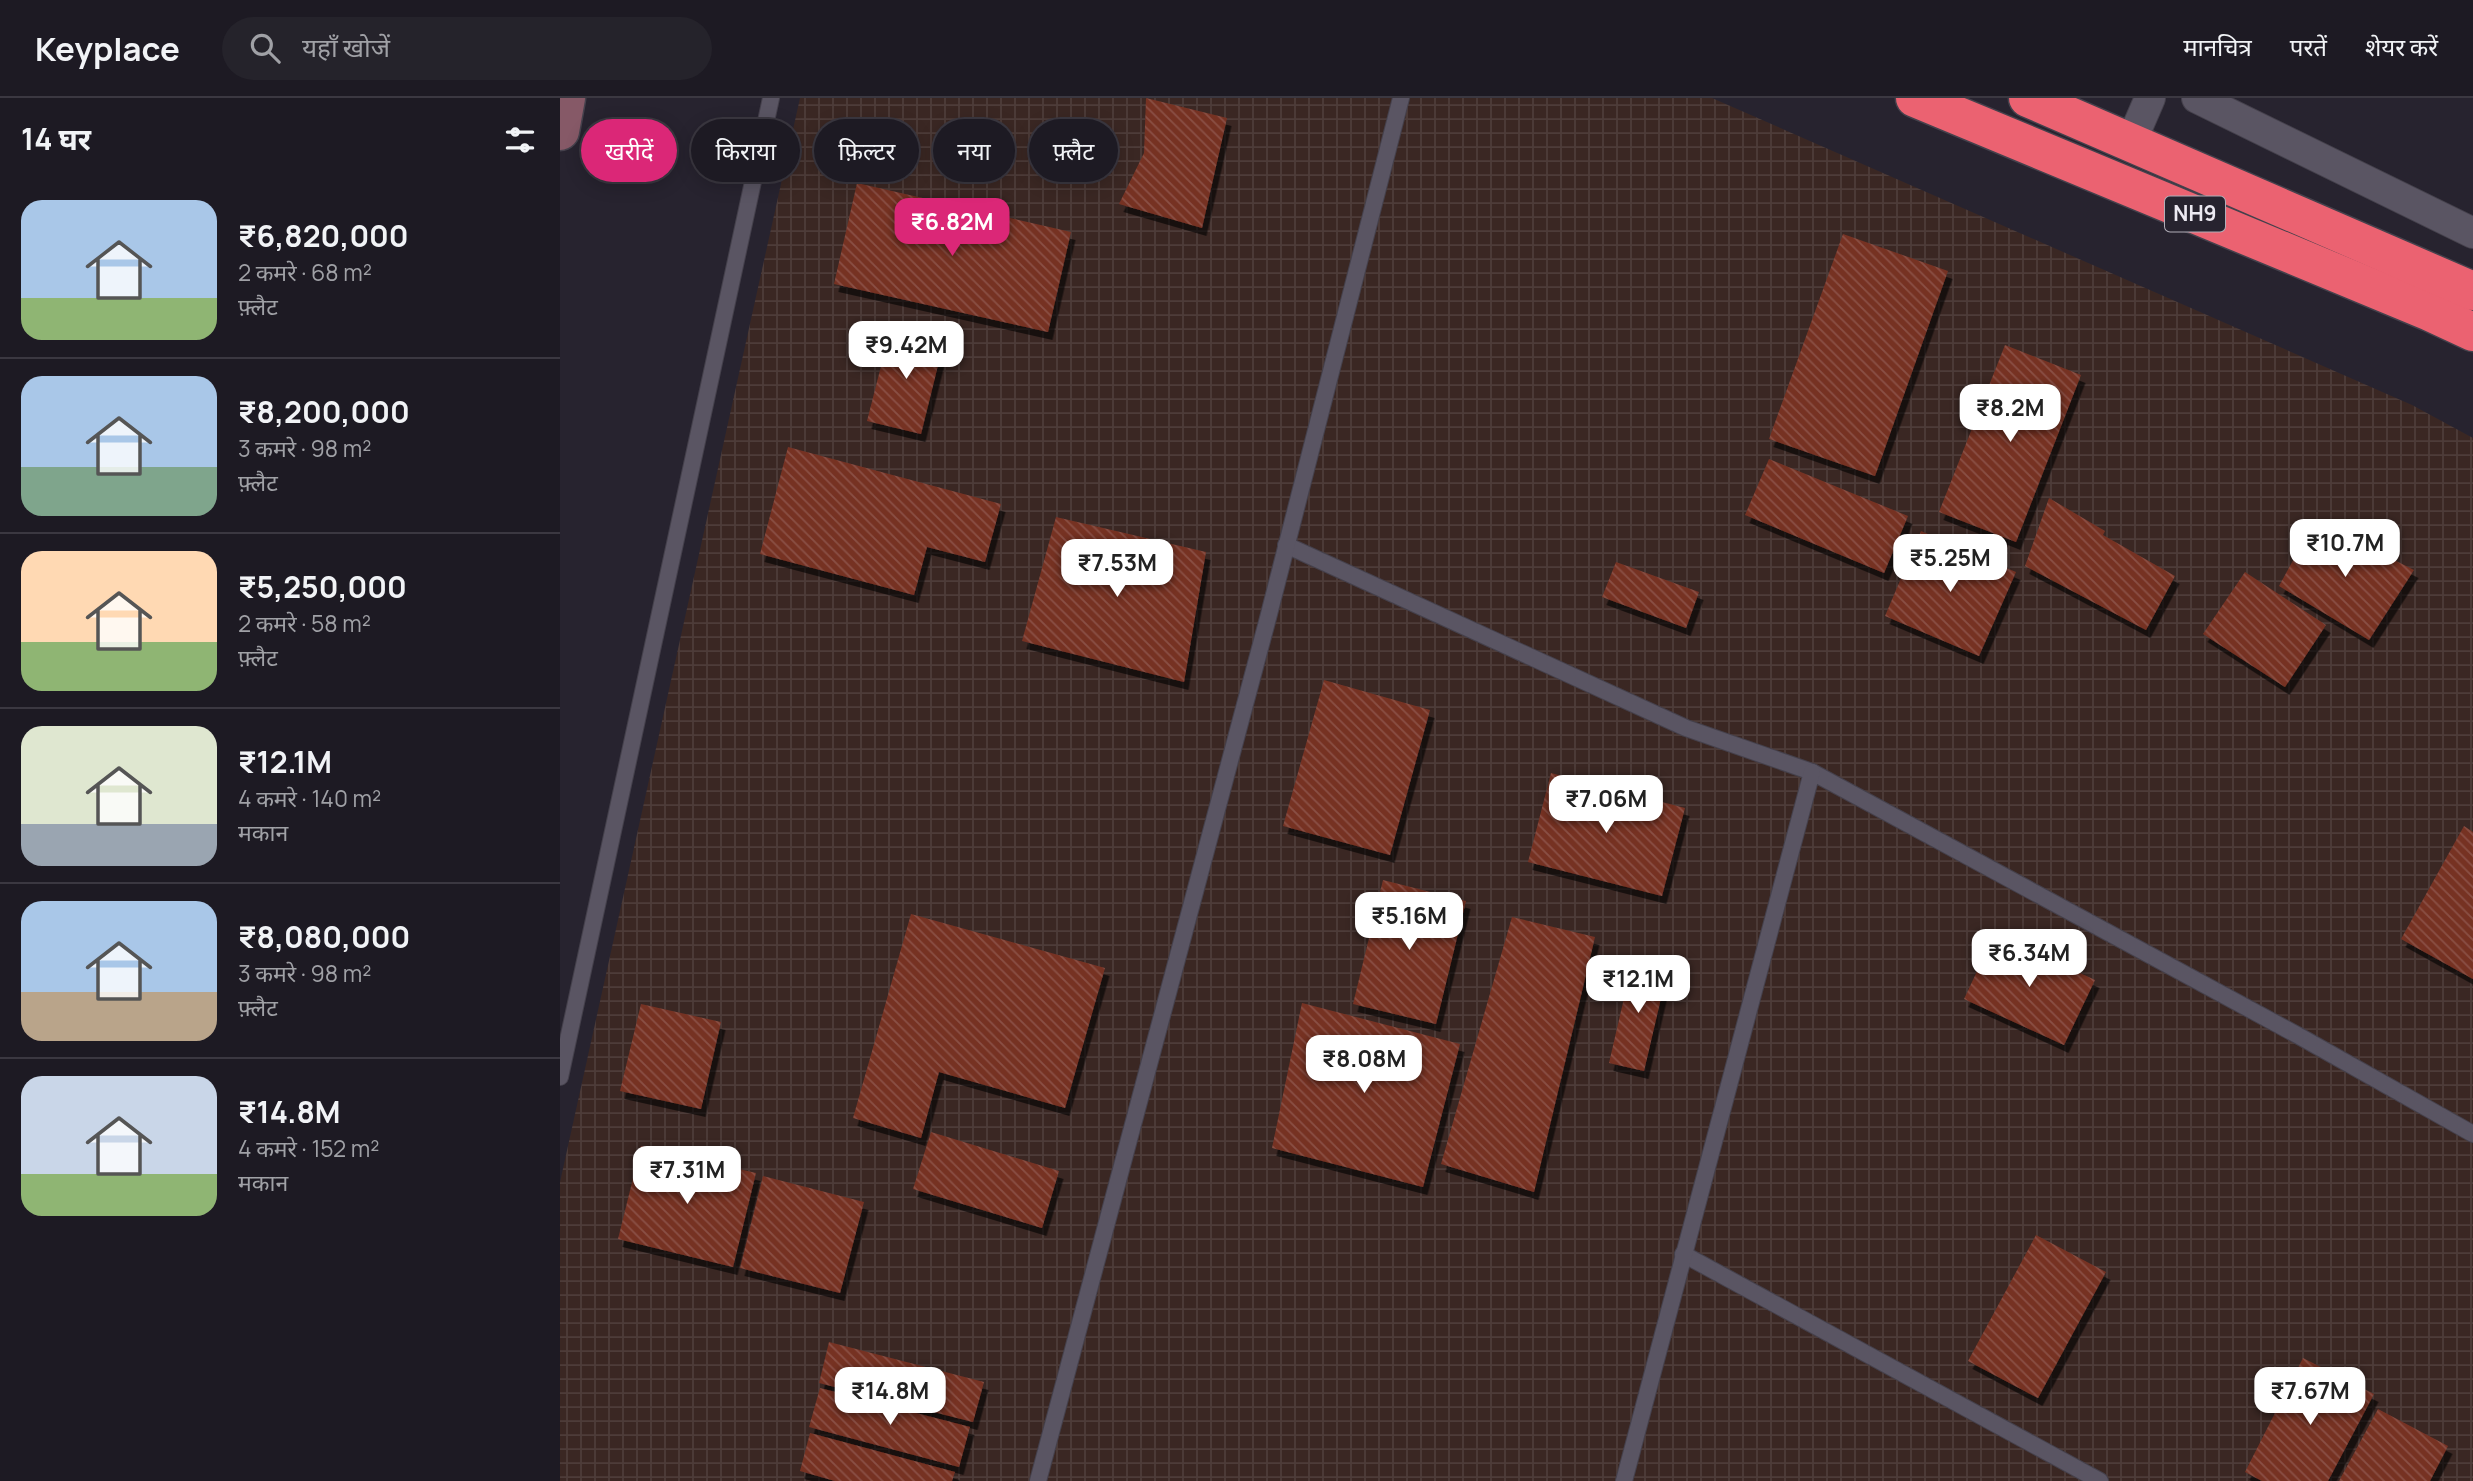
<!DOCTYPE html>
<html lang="hi">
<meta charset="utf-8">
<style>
:root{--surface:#1d1a23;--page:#25232b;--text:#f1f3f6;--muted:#a0a1a6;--line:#3b3841;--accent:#db2777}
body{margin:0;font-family:Manrope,"Noto Sans Devanagari",sans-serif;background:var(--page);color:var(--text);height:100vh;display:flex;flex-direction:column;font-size:26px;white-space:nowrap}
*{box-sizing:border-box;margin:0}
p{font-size:23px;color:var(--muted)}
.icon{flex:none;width:38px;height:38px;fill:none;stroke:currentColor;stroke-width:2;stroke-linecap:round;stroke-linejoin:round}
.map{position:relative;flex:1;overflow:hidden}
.drawer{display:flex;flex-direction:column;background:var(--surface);width:560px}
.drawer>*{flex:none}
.hud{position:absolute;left:21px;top:21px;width:665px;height:63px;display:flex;gap:14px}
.price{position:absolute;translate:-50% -60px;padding:0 16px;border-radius:14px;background:#fff;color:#222;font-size:23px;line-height:46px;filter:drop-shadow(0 2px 4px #0008)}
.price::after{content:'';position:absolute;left:50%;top:42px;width:21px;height:16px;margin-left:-10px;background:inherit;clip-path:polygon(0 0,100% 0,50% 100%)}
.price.on{background:var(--accent);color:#fff}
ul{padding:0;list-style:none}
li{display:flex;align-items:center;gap:21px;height:175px;padding:0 21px}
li+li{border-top:2px solid var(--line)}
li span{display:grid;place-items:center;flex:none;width:196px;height:140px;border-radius:21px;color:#555}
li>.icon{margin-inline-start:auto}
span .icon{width:84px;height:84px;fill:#fffc;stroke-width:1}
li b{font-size:30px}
h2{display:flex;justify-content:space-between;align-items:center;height:84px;padding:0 21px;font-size:30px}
.tag{padding:0 24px;border-radius:32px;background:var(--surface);box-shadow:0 4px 18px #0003,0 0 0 2px var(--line);font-size:24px;line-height:63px}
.tag.on{background:var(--accent);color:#fff}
header{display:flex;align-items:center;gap:42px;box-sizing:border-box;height:98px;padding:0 35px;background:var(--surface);border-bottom:2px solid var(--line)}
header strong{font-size:33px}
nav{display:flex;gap:38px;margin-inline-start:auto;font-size:24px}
.search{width:490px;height:63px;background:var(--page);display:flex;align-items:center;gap:18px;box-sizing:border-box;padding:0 24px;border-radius:38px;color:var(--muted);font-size:26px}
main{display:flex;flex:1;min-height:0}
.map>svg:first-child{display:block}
.industrial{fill:url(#industrial-grid)}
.building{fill:url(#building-back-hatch);filter:url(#shadow)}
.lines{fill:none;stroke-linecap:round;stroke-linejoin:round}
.lane-casing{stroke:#45414c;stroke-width:18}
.street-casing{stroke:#45414c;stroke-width:32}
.secondary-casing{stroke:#45414c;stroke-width:41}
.highway-casing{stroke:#45414c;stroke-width:41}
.lane{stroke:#5a5563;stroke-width:16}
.street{stroke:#5a5563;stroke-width:30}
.secondary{stroke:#865967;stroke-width:38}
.highway{stroke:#eb6271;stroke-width:38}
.labels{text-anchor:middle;stroke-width:7;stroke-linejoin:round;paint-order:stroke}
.shield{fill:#27232f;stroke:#b1aeb8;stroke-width:2}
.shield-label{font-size:21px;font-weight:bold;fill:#ece9f2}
</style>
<header>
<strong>Keyplace</strong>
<div class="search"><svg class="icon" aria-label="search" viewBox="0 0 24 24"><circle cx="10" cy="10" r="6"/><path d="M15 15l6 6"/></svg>यहाँ खोजें</div>
<nav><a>मानचित्र</a><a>परतें</a><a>शेयर करें</a></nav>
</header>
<main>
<section class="drawer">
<h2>14 घर<svg class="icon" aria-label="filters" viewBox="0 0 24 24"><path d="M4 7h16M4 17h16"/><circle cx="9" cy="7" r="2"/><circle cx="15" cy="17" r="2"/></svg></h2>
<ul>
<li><span style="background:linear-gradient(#a9c7e8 70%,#8fb573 0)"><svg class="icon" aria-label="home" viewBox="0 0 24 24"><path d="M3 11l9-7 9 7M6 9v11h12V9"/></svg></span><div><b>₹6,820,000</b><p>2 कमरे · 68 m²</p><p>फ़्लैट</p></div></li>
<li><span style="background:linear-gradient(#a9c7e8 65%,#7fa58c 0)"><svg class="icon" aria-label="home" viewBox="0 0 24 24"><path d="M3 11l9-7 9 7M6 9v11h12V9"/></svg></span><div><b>₹8,200,000</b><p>3 कमरे · 98 m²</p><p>फ़्लैट</p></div></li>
<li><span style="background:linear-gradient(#ffd9b3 65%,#8fb573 0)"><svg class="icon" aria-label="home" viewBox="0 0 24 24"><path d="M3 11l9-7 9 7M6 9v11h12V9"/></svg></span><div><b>₹5,250,000</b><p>2 कमरे · 58 m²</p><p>फ़्लैट</p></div></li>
<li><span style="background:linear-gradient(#dfe7d0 70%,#9aa5b1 0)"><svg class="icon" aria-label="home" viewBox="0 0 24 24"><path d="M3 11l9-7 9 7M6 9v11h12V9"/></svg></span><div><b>₹12.1M</b><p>4 कमरे · 140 m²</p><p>मकान</p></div></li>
<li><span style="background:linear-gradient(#a9c7e8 65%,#b9a48a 0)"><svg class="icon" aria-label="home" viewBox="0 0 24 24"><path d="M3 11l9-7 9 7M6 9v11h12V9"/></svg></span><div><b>₹8,080,000</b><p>3 कमरे · 98 m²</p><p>फ़्लैट</p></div></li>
<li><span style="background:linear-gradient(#c9d6e8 70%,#8fb573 0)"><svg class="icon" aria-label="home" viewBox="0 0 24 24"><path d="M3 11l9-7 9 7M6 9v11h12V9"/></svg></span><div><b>₹14.8M</b><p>4 कमरे · 152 m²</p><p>मकान</p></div></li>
</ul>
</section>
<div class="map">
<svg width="1913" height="1383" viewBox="0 0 1913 1383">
<defs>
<pattern id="industrial-grid" width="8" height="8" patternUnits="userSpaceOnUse" patternTransform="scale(1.75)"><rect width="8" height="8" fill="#3a2723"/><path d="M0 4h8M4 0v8" fill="none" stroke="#4d3c39"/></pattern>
<pattern id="building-back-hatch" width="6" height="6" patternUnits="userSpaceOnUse" patternTransform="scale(1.75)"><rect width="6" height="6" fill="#763224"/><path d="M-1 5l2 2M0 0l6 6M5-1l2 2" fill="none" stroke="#8a5044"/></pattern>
<filter id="shadow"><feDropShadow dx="4.5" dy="8" stdDeviation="0" flood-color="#0009"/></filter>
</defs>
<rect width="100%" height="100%" fill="#27232f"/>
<polygon class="industrial" points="240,0 1152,0 1852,307 1913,340 1913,1383 0,1383 0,1084"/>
<g class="building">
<polygon points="586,0 667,20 642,130 559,106 584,55"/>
<polygon points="297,85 511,134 488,234 274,186"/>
<polygon points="1283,136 1388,173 1315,378 1209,341"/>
<polygon points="331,229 384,243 361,336 307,323"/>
<polygon points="1445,247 1521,277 1456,444 1379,414"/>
<polygon points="228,349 441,406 425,464 367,449 354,497 200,456"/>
<polygon points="1209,361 1348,418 1324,475 1185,417"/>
<polygon points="1489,400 1545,433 1543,437 1615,478 1586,532 1465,468"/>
<polygon points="496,419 646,454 624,584 462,543"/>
<polygon points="1755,422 1854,472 1809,542 1719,488"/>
<polygon points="1361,433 1456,474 1419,558 1325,518"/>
<polygon points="1056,464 1139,494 1126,530 1042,499"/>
<polygon points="1685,474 1766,527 1725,589 1643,536"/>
<polygon points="764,582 870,612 830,757 723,728"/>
<polygon points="991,675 1125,710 1102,798 968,764"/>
<polygon points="1904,728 1913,734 1913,881 1841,841"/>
<polygon points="823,782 906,803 876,926 793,906"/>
<polygon points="351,816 545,870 505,1010 379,974 361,1040 293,1020"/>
<polygon points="952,819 1035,839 974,1094 881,1066"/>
<polygon points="1435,835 1535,882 1504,947 1404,901"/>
<polygon points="1073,861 1108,870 1084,973 1049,965"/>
<polygon points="742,905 900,946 863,1089 712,1050"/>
<polygon points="81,906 161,924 141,1011 60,993"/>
<polygon points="371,1034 499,1073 482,1130 353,1091"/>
<polygon points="81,1048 196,1075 173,1169 58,1141"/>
<polygon points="203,1078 304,1104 280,1195 180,1170"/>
<polygon points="1476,1137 1546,1174 1478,1300 1408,1263"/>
<polygon points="269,1244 424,1284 413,1324 259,1285"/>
<polygon points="1743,1260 1814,1296 1768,1383 1702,1383 1685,1374"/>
<polygon points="260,1290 410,1329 399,1369 249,1329"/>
<polygon points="1818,1311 1888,1348 1870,1383 1779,1383"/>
<polygon points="250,1335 395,1374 392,1383 275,1383 240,1373"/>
</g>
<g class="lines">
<defs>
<g id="lane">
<polyline points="726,447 1126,630 1252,674 1739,938 1913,1036"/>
<polyline points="0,979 211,0"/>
<polyline points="1123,1156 1540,1383"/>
<polyline points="478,1383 708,520 841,0"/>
<polyline points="1064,1383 1252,674"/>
</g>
<g id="street">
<polyline points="1637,0 1913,135"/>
<polyline points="1571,44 1590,0"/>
</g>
<polyline id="secondary" points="0,33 6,0"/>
<g id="highway">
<polyline points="1355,0 1870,214 1913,234"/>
<polyline points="1468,0 1913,193"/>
</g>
</defs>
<use href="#lane" class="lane-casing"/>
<use href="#street" class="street-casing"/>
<use href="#secondary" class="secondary-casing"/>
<use href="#highway" class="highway-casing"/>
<use href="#lane" class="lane"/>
<use href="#street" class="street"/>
<use href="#secondary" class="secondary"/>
<use href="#highway" class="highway"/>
</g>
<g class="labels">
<rect class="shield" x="1605" y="98.5" width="60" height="35" rx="5"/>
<g class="shield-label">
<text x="1635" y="123">NH9</text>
</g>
</g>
</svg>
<b class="price on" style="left:392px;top:160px">₹6.82M</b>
<b class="price" style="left:346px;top:283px">₹9.42M</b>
<b class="price" style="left:1450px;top:346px">₹8.2M</b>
<b class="price" style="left:1785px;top:481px">₹10.7M</b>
<b class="price" style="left:1390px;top:496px">₹5.25M</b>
<b class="price" style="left:557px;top:501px">₹7.53M</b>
<b class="price" style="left:1046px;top:737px">₹7.06M</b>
<b class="price" style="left:849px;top:854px">₹5.16M</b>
<b class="price" style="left:1469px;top:891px">₹6.34M</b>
<b class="price" style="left:1078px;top:917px">₹12.1M</b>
<b class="price" style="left:804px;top:997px">₹8.08M</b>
<b class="price" style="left:127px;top:1108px">₹7.31M</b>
<b class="price" style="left:330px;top:1329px">₹14.8M</b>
<b class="price" style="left:1750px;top:1329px">₹7.67M</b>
<div class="hud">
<a class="tag on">खरीदें</a>
<a class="tag">किराया</a>
<a class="tag">फ़िल्टर</a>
<a class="tag">नया</a>
<a class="tag">फ़्लैट</a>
</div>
</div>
</main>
